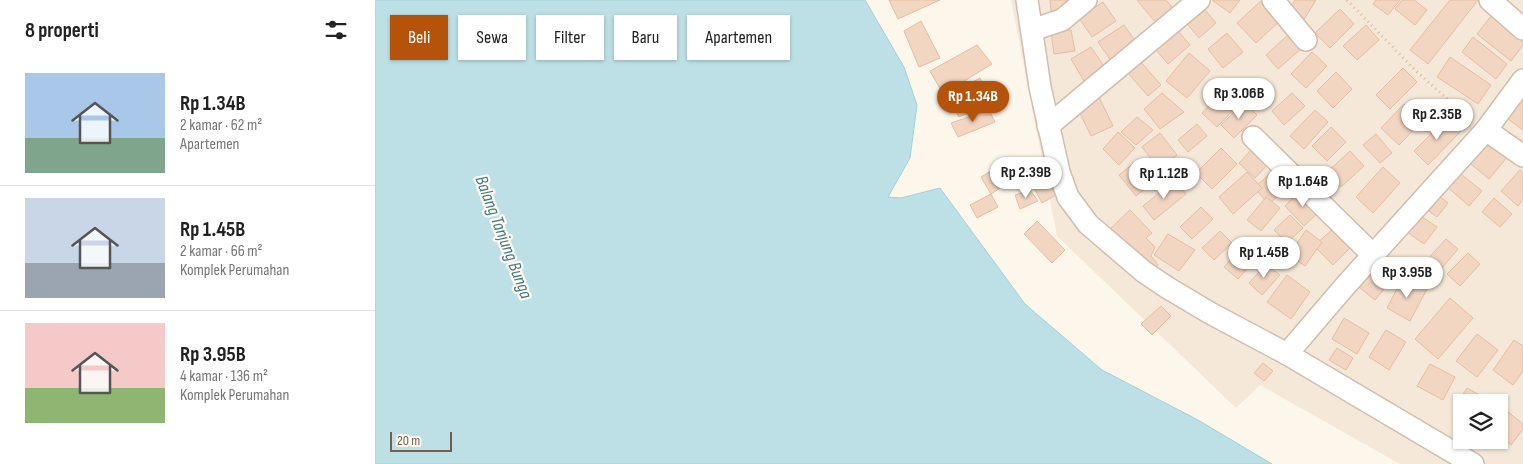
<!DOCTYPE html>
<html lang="id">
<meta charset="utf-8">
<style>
:root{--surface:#fff;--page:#f6f6f6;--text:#222;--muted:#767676;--line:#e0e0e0;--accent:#b45309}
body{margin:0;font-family:"Sofia Sans Condensed",sans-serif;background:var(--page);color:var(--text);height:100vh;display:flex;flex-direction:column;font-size:19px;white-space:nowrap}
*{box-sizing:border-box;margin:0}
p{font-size:16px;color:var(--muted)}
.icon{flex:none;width:28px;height:28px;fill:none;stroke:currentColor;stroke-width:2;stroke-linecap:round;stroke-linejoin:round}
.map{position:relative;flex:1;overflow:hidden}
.details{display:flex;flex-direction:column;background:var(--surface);width:375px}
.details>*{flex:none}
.top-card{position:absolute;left:15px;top:15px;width:475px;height:45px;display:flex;gap:10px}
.tools{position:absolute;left:1078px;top:394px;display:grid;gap:10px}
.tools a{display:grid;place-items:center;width:55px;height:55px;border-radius:0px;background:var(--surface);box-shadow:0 1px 4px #0004;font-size:25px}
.scale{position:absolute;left:15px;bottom:12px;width:62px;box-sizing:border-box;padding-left:5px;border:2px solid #795d4c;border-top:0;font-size:14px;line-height:18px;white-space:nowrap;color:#795d4c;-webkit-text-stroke:4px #fffaf0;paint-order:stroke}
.price{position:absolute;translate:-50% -42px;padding:0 11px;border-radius:18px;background:#fff;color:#222;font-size:16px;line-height:32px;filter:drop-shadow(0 1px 2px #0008)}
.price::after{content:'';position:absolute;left:50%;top:30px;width:15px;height:11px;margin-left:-8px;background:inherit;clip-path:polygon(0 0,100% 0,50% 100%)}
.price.active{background:var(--accent);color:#fff}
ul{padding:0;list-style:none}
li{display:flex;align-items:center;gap:15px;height:125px;padding:0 25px}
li+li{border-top:1px solid var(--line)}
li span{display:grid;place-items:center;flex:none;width:140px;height:100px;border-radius:0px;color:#555}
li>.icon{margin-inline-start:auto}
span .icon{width:60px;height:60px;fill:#fffc;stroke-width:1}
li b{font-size:21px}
h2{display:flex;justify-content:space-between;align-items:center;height:60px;padding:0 25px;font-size:21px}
.pill{padding:0 18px;border-radius:0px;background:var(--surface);box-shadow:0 1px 4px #0004;font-size:18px;line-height:45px}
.pill.active{background:var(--accent);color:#fff}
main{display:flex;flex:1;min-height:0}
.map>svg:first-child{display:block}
.residential{fill:#f5e8d8;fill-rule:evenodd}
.water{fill:#bde0e7;stroke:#a3d0d9}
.building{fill:#f3d6c1;stroke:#e6bda1}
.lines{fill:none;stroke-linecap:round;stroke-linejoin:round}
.street-casing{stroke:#d0beae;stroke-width:24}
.path{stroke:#d8b9a3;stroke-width:3;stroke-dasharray:1 4;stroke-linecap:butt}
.street{stroke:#fff;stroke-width:21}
.labels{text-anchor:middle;stroke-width:4.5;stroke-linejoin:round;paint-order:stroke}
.water-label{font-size:18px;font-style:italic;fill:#427885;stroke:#fffaf0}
</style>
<main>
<section class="details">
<h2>8 properti<svg class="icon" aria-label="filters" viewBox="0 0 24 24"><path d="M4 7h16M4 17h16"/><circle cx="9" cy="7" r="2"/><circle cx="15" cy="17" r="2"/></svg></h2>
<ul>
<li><span style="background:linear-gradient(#a9c7e8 65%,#7fa58c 0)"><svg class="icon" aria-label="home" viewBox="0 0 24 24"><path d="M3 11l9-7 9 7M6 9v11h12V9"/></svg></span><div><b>Rp 1.34B</b><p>2 kamar · 62 m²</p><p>Apartemen</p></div></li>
<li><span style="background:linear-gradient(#c9d6e8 65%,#9aa5b1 0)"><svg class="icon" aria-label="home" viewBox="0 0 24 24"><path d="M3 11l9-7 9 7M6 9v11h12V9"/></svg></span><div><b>Rp 1.45B</b><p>2 kamar · 66 m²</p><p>Komplek Perumahan</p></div></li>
<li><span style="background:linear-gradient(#f6c9c9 65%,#8fb573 0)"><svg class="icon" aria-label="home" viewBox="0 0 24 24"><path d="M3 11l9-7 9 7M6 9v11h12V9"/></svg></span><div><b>Rp 3.95B</b><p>4 kamar · 136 m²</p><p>Komplek Perumahan</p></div></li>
</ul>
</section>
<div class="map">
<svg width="1148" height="464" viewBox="0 0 1148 464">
<rect width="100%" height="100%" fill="#fdf6ea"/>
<path class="residential" d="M636,0H1148V464H1025L885,385L861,408L682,236ZM1086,402H1124V440H1086Z"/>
<polygon class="water" points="0,0 490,0 529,67 542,105 535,158 513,197 526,198 565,188 650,304 727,370 823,420 897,464 0,464"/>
<g class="building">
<polygon points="514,0 565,0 523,19"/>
<polygon points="675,0 693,0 694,9 676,11"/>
<polygon points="762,0 791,0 798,8 780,22"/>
<polygon points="837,0 865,0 855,13"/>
<polygon points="887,0 906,20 881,43 862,23"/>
<polygon points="920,0 941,0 928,21 913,12"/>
<polygon points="1001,0 1025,0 1013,15 998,4"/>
<polygon points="1027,0 1039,0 1052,10 1040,25 1020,9"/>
<polygon points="1075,0 1103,0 1053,64 1035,50"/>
<polygon points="728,2 741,21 717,37 704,18"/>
<polygon points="826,5 841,23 824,38 808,19"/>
<polygon points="965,9 979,24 955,48 940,33"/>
<polygon points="1116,16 1148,40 1148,45 1136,61 1102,34"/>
<polygon points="546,21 565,58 544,67 529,31"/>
<polygon points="797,24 815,45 793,64 775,43"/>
<polygon points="749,25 761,42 735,59 723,42"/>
<polygon points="991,25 1004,40 982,60 968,46"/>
<polygon points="696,30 700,51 679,54 676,32"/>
<polygon points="852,33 868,52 848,68 833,49"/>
<polygon points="915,33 928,47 903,69 891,55"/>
<polygon points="1098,37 1132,64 1121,79 1087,52"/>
<polygon points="602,45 617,64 568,94 555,71"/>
<polygon points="716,47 730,68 709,81 696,59"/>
<polygon points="937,52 952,66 931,88 916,74"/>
<polygon points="814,53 835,71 812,98 791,81"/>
<polygon points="1075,57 1116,85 1103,104 1062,77"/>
<polygon points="765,61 786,85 773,96 752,72"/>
<polygon points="1028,68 1042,82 1015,109 1001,95"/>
<polygon points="961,72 977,89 958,108 942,91"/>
<polygon points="605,78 615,104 584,117 572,96"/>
<polygon points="851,88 866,102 842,127 827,113"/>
<polygon points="1148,89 1148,130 1126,114"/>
<polygon points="787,93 809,112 785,129 769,109"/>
<polygon points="917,93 930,106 909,125 897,111"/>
<polygon points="724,97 738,126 716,136 702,107"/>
<polygon points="869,102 882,115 859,138 846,125"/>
<polygon points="1029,104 1047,121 1024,145 1006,128"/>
<polygon points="614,110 620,122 583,137 576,123"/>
<polygon points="940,110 953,122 929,149 915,136"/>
<polygon points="762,117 778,130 761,145 746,132"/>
<polygon points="1072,118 1086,131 1053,165 1039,151"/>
<polygon points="822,124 832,136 813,152 803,140"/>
<polygon points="956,127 971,142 952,161 937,146"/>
<polygon points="743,132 760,148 744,165 728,149"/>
<polygon points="785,133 802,155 784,169 767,147"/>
<polygon points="1001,134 1017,153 1005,163 988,145"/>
<polygon points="1111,136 1134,155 1114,179 1091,160"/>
<polygon points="880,146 896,161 880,178 864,163"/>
<polygon points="846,148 862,164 837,189 821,173"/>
<polygon points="975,151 989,166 966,187 952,172"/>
<polygon points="764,159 781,180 761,196 744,175"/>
<polygon points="634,160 644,176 616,194 606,177"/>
<polygon points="1008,167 1025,183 998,213 981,197"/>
<polygon points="1081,170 1107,191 1094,206 1069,184"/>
<polygon points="1145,170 1148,173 1148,199 1143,206 1126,191"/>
<polygon points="898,171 913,187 894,204 879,188"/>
<polygon points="872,172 887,188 858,214 844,197"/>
<polygon points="672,180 681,195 667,203 658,186"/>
<polygon points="800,180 811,194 779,220 768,206"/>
<polygon points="655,190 663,201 645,209 640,195"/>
<polygon points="926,190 946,210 929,226 910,206"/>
<polygon points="1059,192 1073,203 1062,217 1047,206"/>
<polygon points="616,194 623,207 602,218 595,205"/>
<polygon points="891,197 905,208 886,231 872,220"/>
<polygon points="1119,198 1137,214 1125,227 1107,212"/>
<polygon points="826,207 838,219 817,239 805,227"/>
<polygon points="755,210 777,233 771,238 780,247 776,256 783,265 776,271 736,228"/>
<polygon points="1040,212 1062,227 1049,244 1028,229"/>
<polygon points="915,215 928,228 912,243 899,230"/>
<polygon points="662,221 690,250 677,263 649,234"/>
<polygon points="960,227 978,245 958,265 939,246"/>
<polygon points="931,230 947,242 930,266 914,255"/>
<polygon points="845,231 857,243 839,260 827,248"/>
<polygon points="793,234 820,250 804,271 779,255"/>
<polygon points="1071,239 1083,249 1061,275 1048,264"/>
<polygon points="863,251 877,263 863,279 849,267"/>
<polygon points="1093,253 1105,264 1085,286 1072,274"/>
<polygon points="996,261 1017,279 1000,300 978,282"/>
<polygon points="891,264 905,275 887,295 874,283"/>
<polygon points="912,275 935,292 916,319 892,302"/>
<polygon points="1028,277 1052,289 1035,321 1012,308"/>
<polygon points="1075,298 1098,318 1063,359 1040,339"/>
<polygon points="786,306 796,316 777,335 766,324"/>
<polygon points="969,318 994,333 982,354 957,339"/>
<polygon points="1011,330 1031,342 1014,370 994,357"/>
<polygon points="1102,334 1123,350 1102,377 1081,361"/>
<polygon points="1139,340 1148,346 1148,371 1138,385 1118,370"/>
<polygon points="962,348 978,358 971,370 954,360"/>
<polygon points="888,363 898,371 889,381 879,373"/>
<polygon points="1055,364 1080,377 1068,400 1042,386"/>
<polygon points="1092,388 1117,402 1086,402 1086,411 1080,407"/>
<polygon points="1132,411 1148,424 1148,429 1136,445 1124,435 1124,422"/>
</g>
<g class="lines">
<defs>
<g id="street">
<polyline points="652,0 665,87 684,172 693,197 713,224 769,272 793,288 835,313 912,354 1098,464"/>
<polyline points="898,0 931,40"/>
<polyline points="1115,0 1148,29"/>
<polyline points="657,30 687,20 711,0"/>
<polyline points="673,126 824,0"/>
<polyline points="1111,130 1148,156"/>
<polyline points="878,137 998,255"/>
<polyline points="912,354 971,285 1111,130 1148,80"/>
</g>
</defs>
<use href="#street" class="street-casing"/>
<polyline class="path" points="972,0 1041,71 1094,118"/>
<use href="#street" class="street"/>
</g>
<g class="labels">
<g class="water-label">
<text transform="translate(129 237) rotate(69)" y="6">Balang Tanjung Bunga</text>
</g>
</g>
</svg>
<div class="tools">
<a><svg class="icon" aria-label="layers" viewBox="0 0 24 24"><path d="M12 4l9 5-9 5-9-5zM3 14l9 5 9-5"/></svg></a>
</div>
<div class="scale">20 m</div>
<b class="price" style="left:864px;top:120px">Rp 3.06B</b>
<b class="price active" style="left:598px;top:123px">Rp 1.34B</b>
<b class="price" style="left:1062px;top:141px">Rp 2.35B</b>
<b class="price" style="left:651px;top:199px">Rp 2.39B</b>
<b class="price" style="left:789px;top:200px">Rp 1.12B</b>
<b class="price" style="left:928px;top:208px">Rp 1.64B</b>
<b class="price" style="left:889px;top:279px">Rp 1.45B</b>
<b class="price" style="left:1032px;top:299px">Rp 3.95B</b>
<div class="top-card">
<a class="pill active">Beli</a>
<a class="pill">Sewa</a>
<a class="pill">Filter</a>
<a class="pill">Baru</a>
<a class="pill">Apartemen</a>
</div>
</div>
</main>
